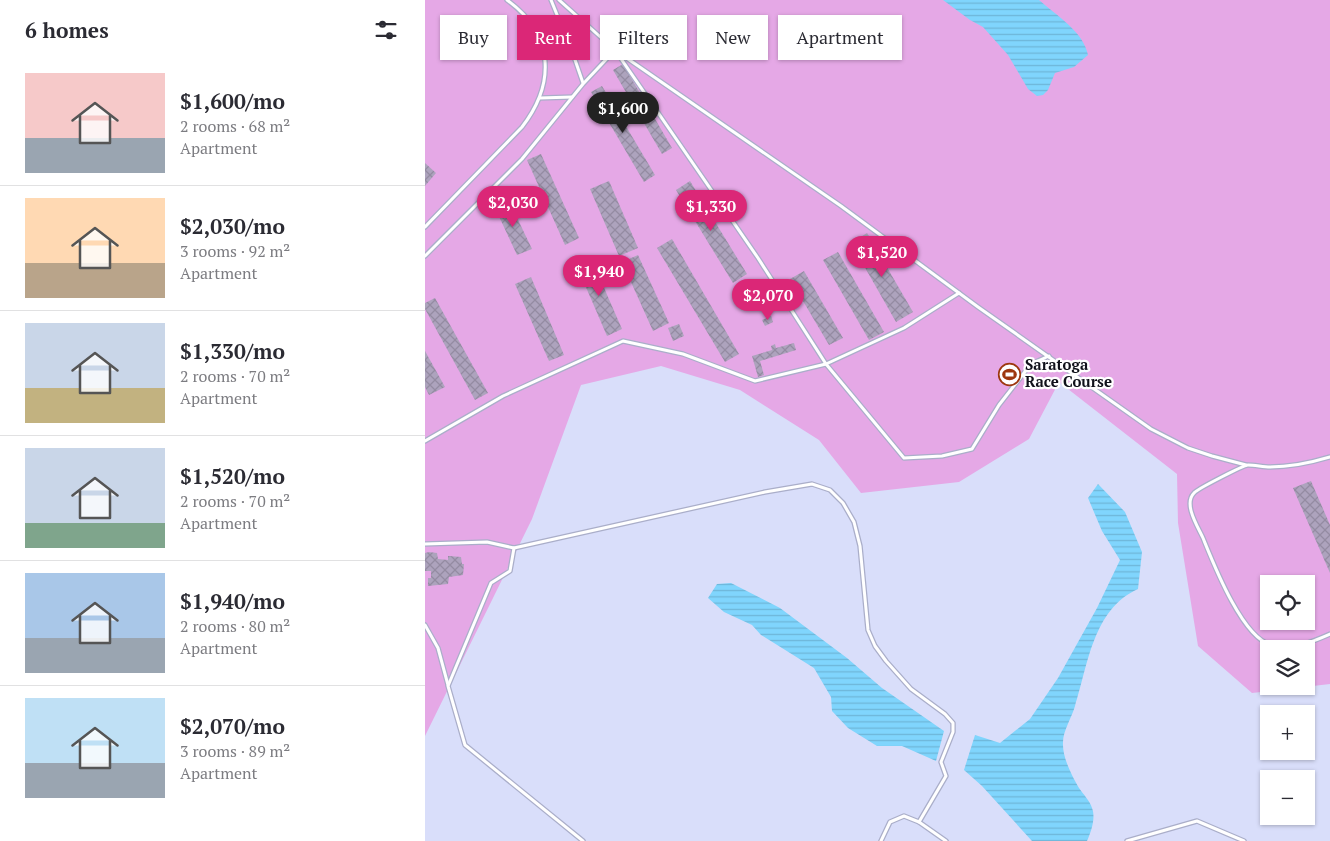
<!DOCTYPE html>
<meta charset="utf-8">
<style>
:root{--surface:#fff;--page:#f2f2f3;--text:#2b2b33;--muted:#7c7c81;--line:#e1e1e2;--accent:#db2777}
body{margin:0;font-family:"PT Serif",serif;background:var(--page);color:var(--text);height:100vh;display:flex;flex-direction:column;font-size:19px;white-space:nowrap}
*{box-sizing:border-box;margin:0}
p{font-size:16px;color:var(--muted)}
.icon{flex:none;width:28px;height:28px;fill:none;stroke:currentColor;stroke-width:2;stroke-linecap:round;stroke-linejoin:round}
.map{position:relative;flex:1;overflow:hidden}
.sheet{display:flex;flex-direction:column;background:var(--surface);width:425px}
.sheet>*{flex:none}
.hud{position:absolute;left:15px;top:15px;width:475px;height:45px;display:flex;gap:10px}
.buttons{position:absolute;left:835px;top:575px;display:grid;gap:10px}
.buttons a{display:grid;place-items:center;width:55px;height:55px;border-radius:0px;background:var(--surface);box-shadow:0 1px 4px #0004;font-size:25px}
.price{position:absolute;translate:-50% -42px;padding:0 11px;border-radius:18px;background:var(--accent);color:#fff;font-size:16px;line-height:32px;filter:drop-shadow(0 1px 2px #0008)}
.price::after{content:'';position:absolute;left:50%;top:30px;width:15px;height:11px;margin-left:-8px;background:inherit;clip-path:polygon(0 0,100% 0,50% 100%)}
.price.on{background:#222;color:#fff}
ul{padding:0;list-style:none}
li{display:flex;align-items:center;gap:15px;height:125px;padding:0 25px}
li+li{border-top:1px solid var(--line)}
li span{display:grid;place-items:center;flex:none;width:140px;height:100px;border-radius:0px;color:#555}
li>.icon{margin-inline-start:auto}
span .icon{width:60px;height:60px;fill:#fffc;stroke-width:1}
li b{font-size:21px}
h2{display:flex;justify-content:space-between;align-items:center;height:60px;padding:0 25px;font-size:21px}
.pill{padding:0 18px;border-radius:0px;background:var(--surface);box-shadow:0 1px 4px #0004;font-size:18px;line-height:45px}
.pill.on{background:var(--accent);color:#fff}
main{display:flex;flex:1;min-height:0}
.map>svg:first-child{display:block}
.garden{fill:#e5a8e6;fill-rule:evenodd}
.water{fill:url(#water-rules)}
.building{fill:url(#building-cross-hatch)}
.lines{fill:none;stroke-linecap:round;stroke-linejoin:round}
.lane-casing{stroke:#aaaec9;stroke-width:5.5}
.lane{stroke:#fff;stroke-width:3}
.labels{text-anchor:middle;stroke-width:4.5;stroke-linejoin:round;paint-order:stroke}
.poi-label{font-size:15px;font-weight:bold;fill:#10111a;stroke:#fff;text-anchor:start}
</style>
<main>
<section class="sheet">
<h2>6 homes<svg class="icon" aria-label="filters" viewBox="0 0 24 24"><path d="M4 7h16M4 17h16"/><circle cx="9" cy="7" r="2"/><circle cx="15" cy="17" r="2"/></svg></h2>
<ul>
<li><span style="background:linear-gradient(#f6c9c9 65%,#9aa5b1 0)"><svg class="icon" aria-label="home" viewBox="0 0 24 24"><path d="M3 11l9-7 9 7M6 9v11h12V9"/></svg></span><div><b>$1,600/mo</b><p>2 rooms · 68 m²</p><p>Apartment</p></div></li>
<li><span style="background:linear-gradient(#ffd9b3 65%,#b9a48a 0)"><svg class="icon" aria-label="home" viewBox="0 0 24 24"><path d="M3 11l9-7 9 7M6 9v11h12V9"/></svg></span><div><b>$2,030/mo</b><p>3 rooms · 92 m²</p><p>Apartment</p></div></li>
<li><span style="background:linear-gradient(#c9d6e8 65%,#c2b280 0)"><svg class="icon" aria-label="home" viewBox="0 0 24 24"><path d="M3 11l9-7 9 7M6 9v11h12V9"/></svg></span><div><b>$1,330/mo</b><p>2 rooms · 70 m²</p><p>Apartment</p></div></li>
<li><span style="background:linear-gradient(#c9d6e8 75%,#7fa58c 0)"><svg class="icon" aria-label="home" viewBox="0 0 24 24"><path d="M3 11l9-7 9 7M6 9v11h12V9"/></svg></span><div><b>$1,520/mo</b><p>2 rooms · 70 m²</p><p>Apartment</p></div></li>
<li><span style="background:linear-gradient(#a9c7e8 65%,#9aa5b1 0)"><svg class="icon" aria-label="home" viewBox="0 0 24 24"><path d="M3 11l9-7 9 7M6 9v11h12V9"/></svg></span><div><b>$1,940/mo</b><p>2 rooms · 80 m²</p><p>Apartment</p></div></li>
<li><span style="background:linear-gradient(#bfe0f5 65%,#9aa5b1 0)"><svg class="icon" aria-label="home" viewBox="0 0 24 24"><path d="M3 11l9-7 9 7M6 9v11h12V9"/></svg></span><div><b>$2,070/mo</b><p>3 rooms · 89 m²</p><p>Apartment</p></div></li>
</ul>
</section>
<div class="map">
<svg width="905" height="841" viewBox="0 0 905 841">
<defs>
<pattern id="water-rules" width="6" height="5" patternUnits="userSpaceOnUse" patternTransform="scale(1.25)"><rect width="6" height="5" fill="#80d5fd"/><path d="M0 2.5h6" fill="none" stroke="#6eb6d8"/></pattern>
<pattern id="building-cross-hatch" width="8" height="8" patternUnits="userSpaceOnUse" patternTransform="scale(1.25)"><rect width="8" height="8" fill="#ada3bd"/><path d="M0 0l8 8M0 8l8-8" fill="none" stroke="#948ba2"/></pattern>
</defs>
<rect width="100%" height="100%" fill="#d9defa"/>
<path class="garden" d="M0,0H905V684L827,693L773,646L753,523L752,474L634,382L604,439L534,482L436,493L394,440L315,390L236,366L156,385L107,519L0,736ZM844,584H881V621H844ZM844,649H881V686H844Z"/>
<g class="water">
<path d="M518,0H614C631,15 659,32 663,55L649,67L630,73L623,90L618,95L612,96L603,89L583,55L558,27L545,20Z"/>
<path d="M673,484L700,512L717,552L713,589C668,609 663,665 650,706C647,717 638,731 638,742C637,757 647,776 654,788C658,794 665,801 667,808C671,818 666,832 662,841H607L557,786L539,770L550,735L575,743L605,719L633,678L672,608L695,560L677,531L663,498Z"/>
<polygon points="306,583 355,608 422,658 457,688 519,731 511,761 477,746 452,746 423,728 407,711 406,697 389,668 336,635 327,625 299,612 283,598 292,584"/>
</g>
<g class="building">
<polygon points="198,64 247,148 237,154 188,70"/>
<polygon points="177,86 230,175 219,182 166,92"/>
<polygon points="116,154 154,238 140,245 102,160"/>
<polygon points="0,163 11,173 0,186"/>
<polygon points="184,181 213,248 194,256 165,189"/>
<polygon points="265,181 322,274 308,283 251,190"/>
<polygon points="84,201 107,249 92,255 70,208"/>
<polygon points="442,233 488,312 471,322 426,243"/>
<polygon points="247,239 314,354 300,362 232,248"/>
<polygon points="413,252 459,332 444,340 398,260"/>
<polygon points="213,255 244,323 228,331 197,262"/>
<polygon points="166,258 197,329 182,336 151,264"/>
<polygon points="189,263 191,269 176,274 174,268"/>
<polygon points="379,271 418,338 404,345 365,279"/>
<polygon points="106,277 139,355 124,361 90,284"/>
<polygon points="10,298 63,393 50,400 0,309 0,303"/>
<polygon points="346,316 348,322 340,326 337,320"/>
<polygon points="254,324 259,336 248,341 243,328"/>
<polygon points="369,343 371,350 335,361 339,375 333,377 327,356 347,350 346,346 350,344 351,348"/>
<polygon points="0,351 20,387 4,395 0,387"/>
<polygon points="886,481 905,525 905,573 868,488"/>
<polygon points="4,552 12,553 13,559 23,560 23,556 25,556 36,557 37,564 39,564 38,575 24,577 23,584 3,586 3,578 6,578 6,571 0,571 0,553"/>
</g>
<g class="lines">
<defs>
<g id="lane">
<polyline points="126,0 148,54 158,83"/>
<polyline points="134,0 190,50 416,206 553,307 726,429 763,448 787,456 821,465"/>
<polyline points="115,98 147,97"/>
<path d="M0,227L97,127C131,83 129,34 82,0"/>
<polyline points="0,256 97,159 158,84 190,50 333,258 401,364 479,458 517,456 547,449 574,405 606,364 624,356"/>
<polyline points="0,441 78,396 198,341 258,354 330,381 401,364 479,328 534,293"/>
<path d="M905,457C885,463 866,467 845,467C838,467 830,465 823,465C819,465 772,489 769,493C758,504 773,527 778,538C789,565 817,637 846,645C866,651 887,642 905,634"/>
<polyline points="0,544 62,542 89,548 340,492 387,484 405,490 418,503 429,522 435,546 443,630 450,646 461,661 486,689 520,714 528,723 528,732 516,762 521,776 494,822"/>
<polyline points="89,548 85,571 66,583 23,686 40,745 158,841"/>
<polyline points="0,625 13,648 23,685"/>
<polyline points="456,841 465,822 479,816 494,822 521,841"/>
<polyline points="702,841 772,821 819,841"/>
</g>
</defs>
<use href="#lane" class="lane-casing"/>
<use href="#lane" class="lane"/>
</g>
<defs>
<symbol id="stadium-ring" viewBox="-11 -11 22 22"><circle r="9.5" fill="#fff" stroke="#9d370f" stroke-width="1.5"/><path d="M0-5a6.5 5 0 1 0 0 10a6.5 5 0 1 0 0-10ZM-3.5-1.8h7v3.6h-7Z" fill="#9d370f"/></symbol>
</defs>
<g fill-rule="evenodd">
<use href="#stadium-ring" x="572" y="362" width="25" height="25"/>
</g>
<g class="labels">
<g class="poi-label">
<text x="600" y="370">Saratoga<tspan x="600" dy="17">Race Course</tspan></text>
</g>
</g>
</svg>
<div class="buttons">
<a><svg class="icon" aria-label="locate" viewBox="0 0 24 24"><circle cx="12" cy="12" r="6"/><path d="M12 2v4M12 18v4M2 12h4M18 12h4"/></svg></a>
<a><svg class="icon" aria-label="layers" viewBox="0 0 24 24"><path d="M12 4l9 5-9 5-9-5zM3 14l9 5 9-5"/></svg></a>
<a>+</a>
<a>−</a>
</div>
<b class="price on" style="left:198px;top:134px">$1,600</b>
<b class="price" style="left:88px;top:228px">$2,030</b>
<b class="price" style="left:286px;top:232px">$1,330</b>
<b class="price" style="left:457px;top:278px">$1,520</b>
<b class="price" style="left:174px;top:297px">$1,940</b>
<b class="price" style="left:343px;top:321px">$2,070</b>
<div class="hud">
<a class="pill">Buy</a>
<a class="pill on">Rent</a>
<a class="pill">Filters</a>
<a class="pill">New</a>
<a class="pill">Apartment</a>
</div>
</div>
</main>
